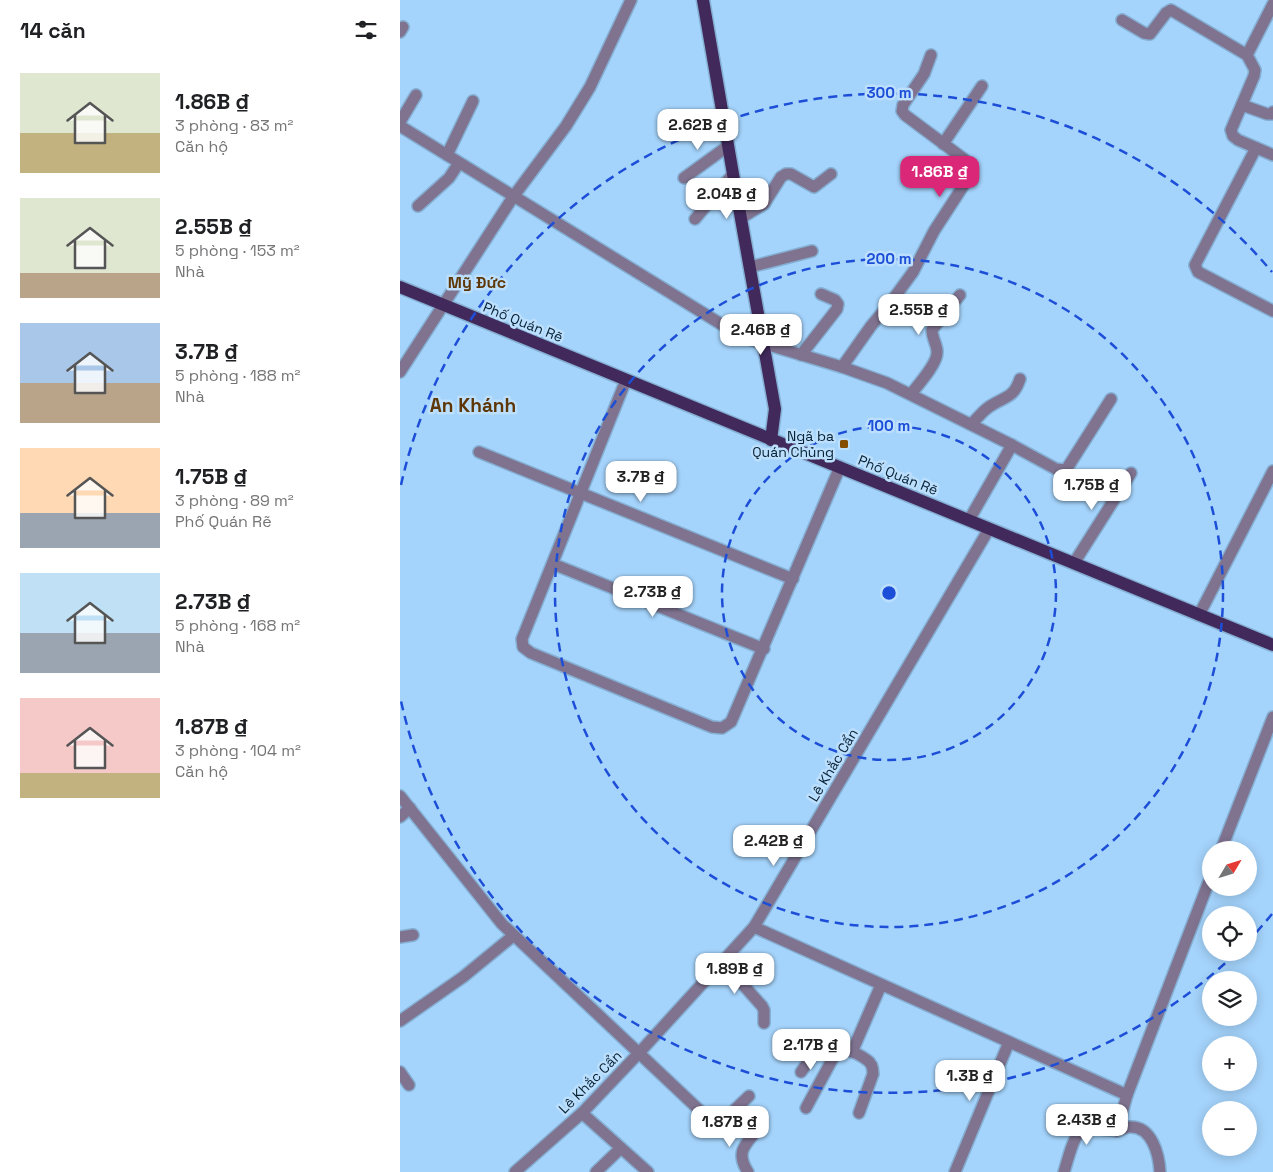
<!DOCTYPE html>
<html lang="vi">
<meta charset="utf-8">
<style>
:root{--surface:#fff;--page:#f2f2f2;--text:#202124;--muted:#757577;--accent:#db2777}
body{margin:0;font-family:"Space Grotesk",sans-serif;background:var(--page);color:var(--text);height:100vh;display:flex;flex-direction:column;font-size:19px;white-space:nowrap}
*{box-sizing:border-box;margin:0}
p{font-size:16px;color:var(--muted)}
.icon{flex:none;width:28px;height:28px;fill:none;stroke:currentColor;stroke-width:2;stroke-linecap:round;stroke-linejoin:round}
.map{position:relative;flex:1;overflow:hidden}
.drawer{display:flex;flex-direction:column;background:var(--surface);width:400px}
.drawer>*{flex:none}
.needle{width:32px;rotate:52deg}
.tools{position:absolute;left:802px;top:841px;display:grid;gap:10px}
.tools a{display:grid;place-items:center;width:55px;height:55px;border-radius:50%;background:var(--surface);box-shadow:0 2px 12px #0003;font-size:25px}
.price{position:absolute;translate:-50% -42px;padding:0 11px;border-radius:10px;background:#fff;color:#222;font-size:16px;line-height:32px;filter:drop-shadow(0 1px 2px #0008)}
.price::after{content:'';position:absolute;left:50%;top:30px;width:15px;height:11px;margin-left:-8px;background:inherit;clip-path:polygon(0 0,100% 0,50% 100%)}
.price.selected{background:var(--accent);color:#fff}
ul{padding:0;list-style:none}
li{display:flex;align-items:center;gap:15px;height:125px;padding:0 20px}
li span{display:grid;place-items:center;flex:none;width:140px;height:100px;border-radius:0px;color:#555}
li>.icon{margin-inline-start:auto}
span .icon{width:60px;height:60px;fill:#fffc;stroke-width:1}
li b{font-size:21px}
h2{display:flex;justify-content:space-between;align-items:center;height:60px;padding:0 20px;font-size:21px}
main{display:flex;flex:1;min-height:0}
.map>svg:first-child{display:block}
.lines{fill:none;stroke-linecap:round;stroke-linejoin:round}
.minor-casing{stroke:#85afd3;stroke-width:14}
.major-casing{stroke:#85afd3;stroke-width:15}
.minor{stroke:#7f7390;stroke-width:11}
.major{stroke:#41295b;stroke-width:12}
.ring{fill:none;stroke:#1d4ed8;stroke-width:2.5;stroke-dasharray:9 6}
.poi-dot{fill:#854d00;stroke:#bbdffd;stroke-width:2}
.labels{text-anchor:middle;stroke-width:5;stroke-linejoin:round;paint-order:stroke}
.street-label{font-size:14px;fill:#082134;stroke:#bbdffd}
.poi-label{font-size:14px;fill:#082134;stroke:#bbdffd;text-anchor:end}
.quarter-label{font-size:16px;font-weight:bold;fill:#5e3707;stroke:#bbdffd}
.district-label{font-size:19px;font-weight:bold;fill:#5e3707;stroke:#bbdffd}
.centre{fill:#1d4ed8;stroke:#bbdffd;stroke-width:2.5}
.ring-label{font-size:15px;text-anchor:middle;font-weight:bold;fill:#1d4ed8;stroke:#bbdffd;stroke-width:5;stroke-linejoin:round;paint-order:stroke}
</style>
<main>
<section class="drawer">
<h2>14 căn<svg class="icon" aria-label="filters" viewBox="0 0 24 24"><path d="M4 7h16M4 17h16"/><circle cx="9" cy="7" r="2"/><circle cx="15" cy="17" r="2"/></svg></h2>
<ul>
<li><span style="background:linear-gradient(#dfe7d0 60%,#c2b280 0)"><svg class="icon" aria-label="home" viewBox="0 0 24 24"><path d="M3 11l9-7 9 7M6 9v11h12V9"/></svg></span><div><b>1.86B ₫</b><p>3 phòng · 83 m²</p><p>Căn hộ</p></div></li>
<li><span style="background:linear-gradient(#dfe7d0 75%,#b9a48a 0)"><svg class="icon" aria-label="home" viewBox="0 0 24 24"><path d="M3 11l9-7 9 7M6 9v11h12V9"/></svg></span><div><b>2.55B ₫</b><p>5 phòng · 153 m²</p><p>Nhà</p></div></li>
<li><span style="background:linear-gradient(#a9c7e8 60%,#b9a48a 0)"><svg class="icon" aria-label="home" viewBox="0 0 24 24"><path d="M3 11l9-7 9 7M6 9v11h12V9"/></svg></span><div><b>3.7B ₫</b><p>5 phòng · 188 m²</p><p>Nhà</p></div></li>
<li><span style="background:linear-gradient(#ffd9b3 65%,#9aa5b1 0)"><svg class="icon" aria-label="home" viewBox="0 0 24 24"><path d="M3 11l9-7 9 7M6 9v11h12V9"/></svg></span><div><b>1.75B ₫</b><p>3 phòng · 89 m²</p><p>Phố Quán Rẽ</p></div></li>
<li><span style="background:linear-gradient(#bfe0f5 60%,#9aa5b1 0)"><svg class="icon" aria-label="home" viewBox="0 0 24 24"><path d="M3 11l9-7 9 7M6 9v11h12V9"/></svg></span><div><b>2.73B ₫</b><p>5 phòng · 168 m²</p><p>Nhà</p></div></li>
<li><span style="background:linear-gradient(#f6c9c9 75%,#c2b280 0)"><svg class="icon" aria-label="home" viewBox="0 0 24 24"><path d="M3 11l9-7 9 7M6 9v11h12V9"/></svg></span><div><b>1.87B ₫</b><p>3 phòng · 104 m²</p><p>Căn hộ</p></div></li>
</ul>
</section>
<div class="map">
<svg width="873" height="1172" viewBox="0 0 873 1172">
<rect width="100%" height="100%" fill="#a4d3fb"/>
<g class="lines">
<defs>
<g id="minor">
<polyline points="873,4 847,55 855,70 854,76 831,130 833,136 838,140 873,155"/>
<polyline points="722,20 744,33 750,34 766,13 771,10 847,55"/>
<polyline points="0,32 3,27"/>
<polyline points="842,105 867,114 872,114 873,112"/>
<polyline points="0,122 16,95"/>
<polyline points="0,126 342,337 442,367 487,383 612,445 656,469 666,470 711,399"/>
<polyline points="543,144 582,86"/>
<polyline points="856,148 795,265 798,272 873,311"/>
<polyline points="47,155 73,101"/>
<polyline points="284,178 328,146"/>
<polyline points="18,206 49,178 59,163"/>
<polyline points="341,218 364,204 381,177 386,174 391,174 414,187 431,174"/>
<polyline points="295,219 333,174"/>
<polyline points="350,267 412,251"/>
<polyline points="401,355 437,309 438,304 435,300 421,294"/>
<polyline points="442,367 471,326 491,302 513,272 534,231 571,174 571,165 564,159 505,115 502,111 503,105 524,74 531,55"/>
<polyline points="0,372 113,197 166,126 190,87 231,0"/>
<polyline points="226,380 122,639 123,647 131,653 312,727 322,728 331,722 440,467"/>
<path d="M511,394C518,385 537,364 537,353C538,346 532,339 532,330L560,295"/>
<path d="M571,424C578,418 584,409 592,405C607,396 614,397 620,379"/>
<polyline points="79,452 393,579"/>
<polyline points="569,520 612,445"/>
<polyline points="674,563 731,473"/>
<polyline points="153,564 364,649"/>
<polyline points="799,615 873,471"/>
<polyline points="0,796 102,924 312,1122 318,1124 322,1122 349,1096"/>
<polyline points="0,817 10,808"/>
<polyline points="821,850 873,717"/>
<polyline points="354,927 727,1095"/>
<polyline points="0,937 13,935"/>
<polyline points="323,962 362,1006 364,1010 364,1023"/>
<polyline points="0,1021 63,977 113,936"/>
<polyline points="452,1052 481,985"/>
<polyline points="0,1072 9,1085"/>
<path d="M401,1072C407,1064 413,1052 422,1048C433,1042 458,1053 467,1060C472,1063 473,1068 473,1074L459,1113"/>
<polyline points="406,1108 439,1047"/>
<polyline points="182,1113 248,1172"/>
<polyline points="115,1172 182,1113 239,1053 354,927 589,529"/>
<polyline points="196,1172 221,1148"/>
<path d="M348,1172C335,1152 345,1145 358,1129"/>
<polyline points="555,1172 609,1042"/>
<path d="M664,1172C667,1163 673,1136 681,1131C689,1126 707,1130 717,1131"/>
<path d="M760,1172C759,1155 752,1125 729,1127C725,1127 721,1130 717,1131L727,1095L811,876"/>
</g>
<g id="major">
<polyline points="303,0 333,174 375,409 371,440"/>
<polyline points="0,287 873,645"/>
</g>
</defs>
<use href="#minor" class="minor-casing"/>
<use href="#major" class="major-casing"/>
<use href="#minor" class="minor"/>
<use href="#major" class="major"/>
</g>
<g class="ring">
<circle cx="489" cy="593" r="167"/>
<circle cx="489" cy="593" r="334"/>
<path d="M872 914A500 500 0 0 1 852 937M836 953A500 500 0 0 1 1 701M1 485A500 500 0 0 1 872 272"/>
</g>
<rect class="poi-dot" x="439" y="439" width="10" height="10" rx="2.5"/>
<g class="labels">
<g class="street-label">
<text transform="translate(123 322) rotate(22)" y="5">Phố Quán Rẽ</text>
<text transform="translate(498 475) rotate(22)" y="5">Phố Quán Rẽ</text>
<text transform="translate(433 765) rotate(-59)" y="5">Lê Khắc Cẩn</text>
<text transform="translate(190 1082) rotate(-45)" y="5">Lê Khắc Cẩn</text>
</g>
<g class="poi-label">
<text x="434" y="441">Ngã ba<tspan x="434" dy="16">Quán Chủng</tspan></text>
</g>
<g class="quarter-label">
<text x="77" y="288">Mỹ Đức</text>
</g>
<g class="district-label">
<text x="73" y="412">An Khánh</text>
</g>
</g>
<circle cx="489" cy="593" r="8" class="centre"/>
<g class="ring-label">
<text x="489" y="98">300 m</text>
<text x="489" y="264">200 m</text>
<text x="489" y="431">100 m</text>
</g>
</svg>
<div class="tools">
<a><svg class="needle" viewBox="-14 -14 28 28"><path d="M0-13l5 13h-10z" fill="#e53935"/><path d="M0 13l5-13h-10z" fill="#757577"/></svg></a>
<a><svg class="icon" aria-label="locate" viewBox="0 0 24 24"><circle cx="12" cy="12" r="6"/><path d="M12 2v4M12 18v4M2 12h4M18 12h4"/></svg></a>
<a><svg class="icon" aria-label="layers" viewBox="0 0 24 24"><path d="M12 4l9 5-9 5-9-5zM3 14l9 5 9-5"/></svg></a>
<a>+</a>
<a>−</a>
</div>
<b class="price" style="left:298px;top:151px">2.62B ₫</b>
<b class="price selected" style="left:540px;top:198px">1.86B ₫</b>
<b class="price" style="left:327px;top:220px">2.04B ₫</b>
<b class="price" style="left:519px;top:336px">2.55B ₫</b>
<b class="price" style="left:361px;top:356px">2.46B ₫</b>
<b class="price" style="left:241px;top:503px">3.7B ₫</b>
<b class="price" style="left:692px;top:511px">1.75B ₫</b>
<b class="price" style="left:253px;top:618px">2.73B ₫</b>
<b class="price" style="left:374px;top:867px">2.42B ₫</b>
<b class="price" style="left:335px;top:995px">1.89B ₫</b>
<b class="price" style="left:411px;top:1071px">2.17B ₫</b>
<b class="price" style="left:570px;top:1102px">1.3B ₫</b>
<b class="price" style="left:687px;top:1146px">2.43B ₫</b>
<b class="price" style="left:330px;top:1148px">1.87B ₫</b>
</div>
</main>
